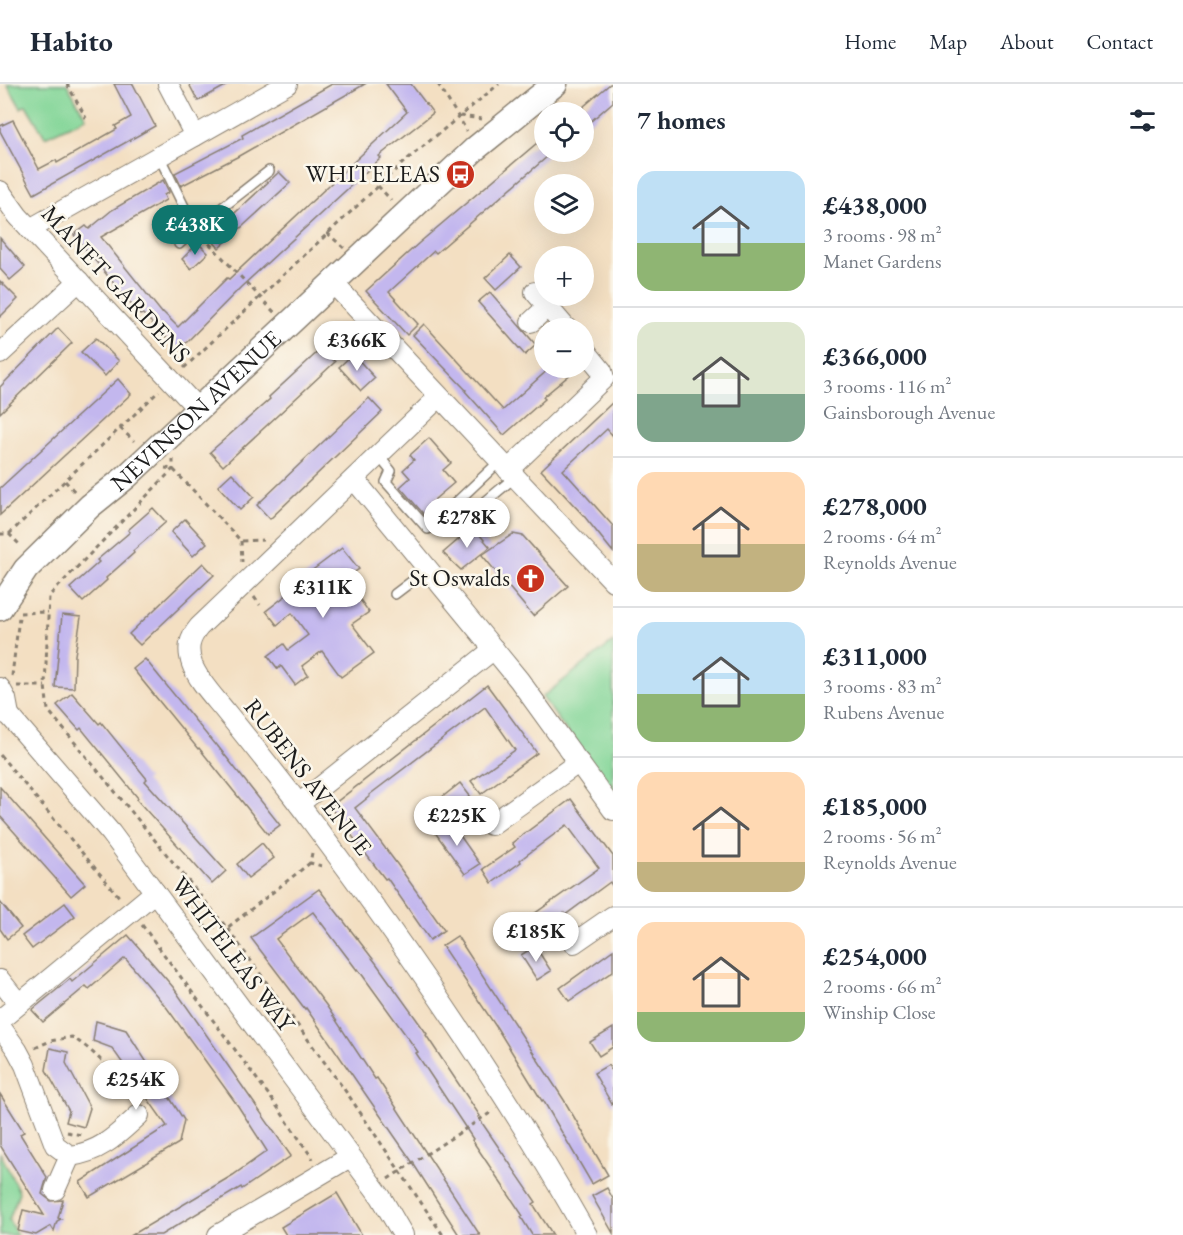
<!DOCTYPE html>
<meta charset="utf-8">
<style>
:root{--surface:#fff;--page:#f2f2f3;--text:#1f2937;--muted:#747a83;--line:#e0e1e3;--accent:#0f766e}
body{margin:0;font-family:"EB Garamond",serif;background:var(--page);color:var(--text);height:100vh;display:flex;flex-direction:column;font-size:22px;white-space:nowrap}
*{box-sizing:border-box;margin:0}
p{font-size:20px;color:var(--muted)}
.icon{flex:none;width:33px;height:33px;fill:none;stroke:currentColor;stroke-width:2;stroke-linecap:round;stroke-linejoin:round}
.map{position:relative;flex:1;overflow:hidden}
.side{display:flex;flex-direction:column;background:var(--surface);width:570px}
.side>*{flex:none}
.buttons{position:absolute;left:534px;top:18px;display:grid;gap:12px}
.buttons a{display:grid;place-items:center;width:60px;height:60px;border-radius:50%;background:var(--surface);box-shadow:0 6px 24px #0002;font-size:30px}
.price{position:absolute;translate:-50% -51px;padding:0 14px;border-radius:21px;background:#fff;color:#222;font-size:20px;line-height:39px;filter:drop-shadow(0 2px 3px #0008)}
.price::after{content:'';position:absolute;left:50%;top:36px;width:18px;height:14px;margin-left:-9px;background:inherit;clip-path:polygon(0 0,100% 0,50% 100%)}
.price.selected{background:var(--accent);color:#fff}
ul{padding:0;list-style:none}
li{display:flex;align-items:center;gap:18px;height:150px;padding:0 24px}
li+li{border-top:2px solid var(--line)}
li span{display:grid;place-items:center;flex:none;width:168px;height:120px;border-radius:18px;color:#555}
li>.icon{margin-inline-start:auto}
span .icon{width:72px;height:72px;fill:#fffc;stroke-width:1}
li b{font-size:26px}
h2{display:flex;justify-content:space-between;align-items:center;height:72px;padding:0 24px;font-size:26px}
header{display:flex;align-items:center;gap:36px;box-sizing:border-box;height:84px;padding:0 30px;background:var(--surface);border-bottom:2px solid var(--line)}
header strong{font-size:28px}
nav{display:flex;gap:33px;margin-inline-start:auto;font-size:21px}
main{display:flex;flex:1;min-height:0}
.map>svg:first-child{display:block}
.green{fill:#82d597;stroke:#4f785a;stroke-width:1.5}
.building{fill:#c3b7ee}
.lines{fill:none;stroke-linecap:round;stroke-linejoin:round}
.service-casing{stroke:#887e6f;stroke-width:12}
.minor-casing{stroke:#887e6f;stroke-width:22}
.tertiary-casing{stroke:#887e6f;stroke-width:27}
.path{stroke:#887e6f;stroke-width:3;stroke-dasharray:4.5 4.5;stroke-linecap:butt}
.service{stroke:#fff;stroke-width:9}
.minor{stroke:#fff;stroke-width:20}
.tertiary{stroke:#fff;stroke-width:24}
.labels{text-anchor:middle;stroke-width:5;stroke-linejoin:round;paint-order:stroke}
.poi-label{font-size:24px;fill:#1c1c1c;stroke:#fbf7ec;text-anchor:end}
.street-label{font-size:24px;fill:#1c1c1c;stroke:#fbf7ec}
</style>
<header>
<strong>Habito</strong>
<nav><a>Home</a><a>Map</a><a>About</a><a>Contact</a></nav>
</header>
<main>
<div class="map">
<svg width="613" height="1151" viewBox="0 0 613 1151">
<rect width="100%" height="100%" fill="#fbf7ec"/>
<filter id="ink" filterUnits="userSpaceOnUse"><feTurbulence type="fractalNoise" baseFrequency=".0167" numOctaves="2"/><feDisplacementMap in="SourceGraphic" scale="12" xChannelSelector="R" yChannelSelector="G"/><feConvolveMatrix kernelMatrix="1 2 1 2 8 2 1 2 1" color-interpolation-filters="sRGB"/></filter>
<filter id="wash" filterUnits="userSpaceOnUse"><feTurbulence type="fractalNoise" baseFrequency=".008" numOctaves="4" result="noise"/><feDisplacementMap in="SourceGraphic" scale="24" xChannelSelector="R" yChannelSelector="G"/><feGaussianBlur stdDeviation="1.35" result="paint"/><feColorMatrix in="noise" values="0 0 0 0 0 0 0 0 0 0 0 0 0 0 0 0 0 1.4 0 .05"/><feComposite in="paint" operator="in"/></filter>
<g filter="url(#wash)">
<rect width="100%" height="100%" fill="#f3dfc2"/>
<g class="green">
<polygon points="7,0 67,0 86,34 45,53 26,21 21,24"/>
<polygon points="613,558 613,711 542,613"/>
<polygon points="0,1068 19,1108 9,1136 17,1151 0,1151"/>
</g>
<g id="blocks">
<g class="building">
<polygon points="114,0 133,0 155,42 34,110 0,47 0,42 13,36 39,85 56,76 57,79 117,45 115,42 131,33"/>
<polygon points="189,0 229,0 198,17"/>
<polygon points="332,0 365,0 237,73 181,102 175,89 243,54 242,51"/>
<polygon points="386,0 411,0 433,29 379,72 381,74 241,203 179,266 143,230 140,231 74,151 86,142 89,145 112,126 163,96 169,108 164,111 166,116 101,153 162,229 163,228 178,243 227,194 229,195 407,28"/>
<polygon points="610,0 613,0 613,18 584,43 584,22"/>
<polygon points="537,59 548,72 436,169 434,167 389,208 418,240 407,251 366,207 419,159"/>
<polygon points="279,88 290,99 219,164 209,153"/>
<polygon points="0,154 25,183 10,196 0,185"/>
<polygon points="198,159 208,169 191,185 182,175"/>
<polygon points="510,171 521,183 496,206 485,194"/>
<polygon points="0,197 18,215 0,233"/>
<polygon points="490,208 536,261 525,271 478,218"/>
<polygon points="424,240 503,326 550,284 578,284 543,313 545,315 504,351 465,307 466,306 413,251"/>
<polygon points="58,244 72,259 0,329 0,303"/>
<polygon points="96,254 119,277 105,292 81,268"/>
<polygon points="322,264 335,278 223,382 210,368 270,315 269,313"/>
<polygon points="353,270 375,294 361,307 339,283"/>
<polygon points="118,295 131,310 0,431 0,404"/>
<polygon points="369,314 382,328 270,435 257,421"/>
<polygon points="613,318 613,352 607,345 563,386 613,442 613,468 584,432 541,386"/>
<polygon points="429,354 451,379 443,386 454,399 435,415 442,423 428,435 400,403 410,394 403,386 414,376 410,371"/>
<polygon points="232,389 254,413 240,426 218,402"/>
<polygon points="153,424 166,438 133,467 134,469 106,494 107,496 83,518 70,504 99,478 97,476 130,448 128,446"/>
<polygon points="185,435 207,459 193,472 171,448"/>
<polygon points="473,443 490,463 461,486 443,469"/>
<polygon points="513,450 523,452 568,502 533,532 482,471"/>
<polygon points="342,464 359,485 345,495 369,528 352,540 374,569 341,593 322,567 302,582 308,591 295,601 281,582 278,585 268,572 284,560 288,566 308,551 292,529 277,541 266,527 293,506 290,503"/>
<polygon points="203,479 214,491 140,561 129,550"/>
<polygon points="62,531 81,533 75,571 74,604 55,603"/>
<polygon points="145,575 215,661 216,660 280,741 268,750 199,664 198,665 133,585"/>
<polygon points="487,601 537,669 481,710 471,697 515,666 485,623 369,711 370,712 355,724 397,780 444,846 430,856 387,794 385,795 330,723"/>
<polygon points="72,609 99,640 101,638 147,695 145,697 226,787 212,800 137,716 138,714 81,644 79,646 57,621"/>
<polygon points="460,699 470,712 447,731 436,718"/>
<polygon points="0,703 85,800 71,812 0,732"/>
<polygon points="571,715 613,772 613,803 610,798 565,831 564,829 526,855 517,842 599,784 567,741 520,776 521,778 492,799 483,785 515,763 512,759"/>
<polygon points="449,736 480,780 465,790 434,747"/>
<polygon points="262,759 274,774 248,794 237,780"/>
<polygon points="319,805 376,879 427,950 426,951 480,1032 478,1033 536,1118 533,1120 553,1151 532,1151 521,1133 523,1132 472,1056 473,1055 416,969 418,968 358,885 357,886 313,828 276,855 326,921 375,995 377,994 480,1151 459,1151 411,1076 306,924 305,925 251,854"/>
<polygon points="0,818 21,844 7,855 0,845"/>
<polygon points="65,819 75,832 32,865 22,852"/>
<polygon points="128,851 173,903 291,1072 242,1105 241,1103 161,1151 132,1151 233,1091 267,1067 238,1022 167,924 125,874 89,905 86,902 43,938 32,926 70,895 72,898"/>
<polygon points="457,852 564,1016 608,1091 592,1100 543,1016 542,1017 497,944 442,862"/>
<polygon points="535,862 551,887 537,896 521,871"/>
<polygon points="613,866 613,887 569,917 560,904"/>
<polygon points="96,937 126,946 184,1036 179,1059 89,1113 80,1098 167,1042 112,964 93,957"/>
<polygon points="613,944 613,963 599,972 590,958"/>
<polygon points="50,964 68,968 66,979 90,1024 84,1043 66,1038 69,1027 46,986"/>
<polygon points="608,981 613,989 613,1022 594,989"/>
<polygon points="0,1010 24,1048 20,1050 47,1093 42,1110 51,1117 63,1116 58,1134 61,1135 57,1137 54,1147 51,1142 36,1151 18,1147 23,1126 44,1131 0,1061"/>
<polygon points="607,1104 613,1115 613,1149 592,1112"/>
<polygon points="337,1109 362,1151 286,1151 281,1143"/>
</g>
</g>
</g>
<g filter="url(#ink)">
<use href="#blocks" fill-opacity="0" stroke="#887e6f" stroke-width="1.5"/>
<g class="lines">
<defs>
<g id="service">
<polyline points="159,72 195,145 269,87"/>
<polyline points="179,160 195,145"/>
<polyline points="378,371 391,387 386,398 428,445 500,377"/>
<polyline points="499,433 485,418 515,393"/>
<polyline points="395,510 428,485"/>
</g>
<g id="minor">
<polyline points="168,0 195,52"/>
<polyline points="0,107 18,132 198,325"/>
<polyline points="30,145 287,0"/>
<polyline points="333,199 613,497"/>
<polyline points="535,208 566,244"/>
<polyline points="531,238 547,223"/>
<polyline points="0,270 79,197"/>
<path d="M439,313L199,543C189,555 187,565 192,580C198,597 215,614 226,628C256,665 285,701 313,739C412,871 506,1007 587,1151"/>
<polyline points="508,386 604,294 602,287 584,265"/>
<polyline points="354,395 519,596 613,726"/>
<polyline points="0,604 6,615 9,631"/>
<polyline points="0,628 9,631 111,749 381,1113 403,1151"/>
<polyline points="299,720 494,565"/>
<polyline points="491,741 579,678"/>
<polyline points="574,859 613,832"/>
<polyline points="0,896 19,920"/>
<polyline points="0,936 155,808"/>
<path d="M0,942L17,966L25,981L55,1061L70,1072C101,1068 117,1051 139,1031"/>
<polyline points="55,1106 70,1072"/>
<polyline points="218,1151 350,1073"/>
</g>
<g id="tertiary">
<path id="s1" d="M0,524L26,485L90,422L126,393L476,64L555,0"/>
</g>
</defs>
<use href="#service" class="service-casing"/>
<use href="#minor" class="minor-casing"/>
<use href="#tertiary" class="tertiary-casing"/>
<g class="path">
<polyline points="67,0 86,34"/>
<polyline points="438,0 467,47"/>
<polyline points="460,32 482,35"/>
<polyline points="378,102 391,116"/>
<polyline points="327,149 344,164"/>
<polyline points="203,153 275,229"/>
<polyline points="184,284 404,78 499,0"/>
<polyline points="120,344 134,357"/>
<polyline points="173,375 173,385 49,512 45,602 48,626 227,844 349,1012 443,1151"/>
<polyline points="165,384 173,385 241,457 263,456"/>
<polyline points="65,397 76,409"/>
<polyline points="0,450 9,450 159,307"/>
<polyline points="9,450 21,462"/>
<polyline points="241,457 242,478"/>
<polyline points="254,513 260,521"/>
<polyline points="20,529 48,528"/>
<polyline points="12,592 19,533"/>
<polyline points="17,602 45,602"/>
<polyline points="0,671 121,815"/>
<polyline points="312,769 310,779 322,782"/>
<polyline points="142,841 274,1018 313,1075"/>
<polyline points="202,842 227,844 310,779"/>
<polyline points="223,868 227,844"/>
<path d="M35,964L50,957L72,953C100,971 113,988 130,1016"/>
<polyline points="67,1048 81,1051"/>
<polyline points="388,1095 493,1027"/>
</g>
<use href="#service" class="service"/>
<use href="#minor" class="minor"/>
<use href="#tertiary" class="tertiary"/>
</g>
</g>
<defs>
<symbol id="bus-disc" viewBox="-11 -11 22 22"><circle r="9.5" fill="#c8321e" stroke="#fbf7ec"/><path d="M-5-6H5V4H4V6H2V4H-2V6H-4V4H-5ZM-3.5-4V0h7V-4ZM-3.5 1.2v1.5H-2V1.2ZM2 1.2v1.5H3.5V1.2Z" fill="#fff"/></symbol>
<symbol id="church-disc" viewBox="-11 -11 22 22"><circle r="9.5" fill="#c8321e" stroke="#fbf7ec"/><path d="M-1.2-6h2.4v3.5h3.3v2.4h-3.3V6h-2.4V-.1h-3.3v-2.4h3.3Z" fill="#fff"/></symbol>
</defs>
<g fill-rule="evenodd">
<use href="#bus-disc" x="444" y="74" width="33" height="33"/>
<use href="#church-disc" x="514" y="478" width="33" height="33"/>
</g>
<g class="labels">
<g class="poi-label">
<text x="440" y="98">WHITELEAS</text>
<text x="510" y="502">St Oswalds</text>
</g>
<g class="street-label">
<text transform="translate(116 200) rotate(47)" y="8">MANET GARDENS</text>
<text dy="8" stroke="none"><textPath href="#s1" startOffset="279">NEVINSON AVENUE</textPath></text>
<text transform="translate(308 693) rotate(52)" y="8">RUBENS AVENUE</text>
<text transform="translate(233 870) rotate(53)" y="8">WHITELEAS WAY</text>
</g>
</g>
</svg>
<div class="buttons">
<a><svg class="icon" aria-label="locate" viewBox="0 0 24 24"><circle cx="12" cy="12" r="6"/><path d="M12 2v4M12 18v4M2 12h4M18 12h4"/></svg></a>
<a><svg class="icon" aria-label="layers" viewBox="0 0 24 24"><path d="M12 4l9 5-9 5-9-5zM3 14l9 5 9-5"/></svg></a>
<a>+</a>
<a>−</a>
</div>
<b class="price selected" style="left:195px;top:172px">£438K</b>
<b class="price" style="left:357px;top:288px">£366K</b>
<b class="price" style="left:467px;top:465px">£278K</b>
<b class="price" style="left:323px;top:535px">£311K</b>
<b class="price" style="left:457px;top:763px">£225K</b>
<b class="price" style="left:536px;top:879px">£185K</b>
<b class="price" style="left:136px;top:1027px">£254K</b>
</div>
<section class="side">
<h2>7 homes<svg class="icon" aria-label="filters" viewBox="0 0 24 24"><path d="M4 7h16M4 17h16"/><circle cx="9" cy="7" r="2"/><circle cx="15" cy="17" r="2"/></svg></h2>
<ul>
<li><span style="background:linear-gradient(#bfe0f5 60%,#8fb573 0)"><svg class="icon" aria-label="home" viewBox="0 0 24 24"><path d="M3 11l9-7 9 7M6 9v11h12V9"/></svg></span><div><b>£438,000</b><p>3 rooms · 98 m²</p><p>Manet Gardens</p></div></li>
<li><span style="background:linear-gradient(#dfe7d0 60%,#7fa58c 0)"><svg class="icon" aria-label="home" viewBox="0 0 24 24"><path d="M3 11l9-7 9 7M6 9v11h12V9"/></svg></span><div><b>£366,000</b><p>3 rooms · 116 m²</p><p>Gainsborough Avenue</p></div></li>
<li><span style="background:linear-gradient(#ffd9b3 60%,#c2b280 0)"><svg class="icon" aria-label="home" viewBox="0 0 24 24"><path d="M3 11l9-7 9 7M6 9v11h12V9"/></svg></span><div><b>£278,000</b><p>2 rooms · 64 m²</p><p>Reynolds Avenue</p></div></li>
<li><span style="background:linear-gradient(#bfe0f5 60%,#8fb573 0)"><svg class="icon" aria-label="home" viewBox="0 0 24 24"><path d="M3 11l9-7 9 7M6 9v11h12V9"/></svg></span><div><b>£311,000</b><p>3 rooms · 83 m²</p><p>Rubens Avenue</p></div></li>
<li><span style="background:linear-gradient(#ffd9b3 75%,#c2b280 0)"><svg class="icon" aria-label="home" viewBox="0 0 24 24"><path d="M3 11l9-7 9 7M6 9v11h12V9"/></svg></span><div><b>£185,000</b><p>2 rooms · 56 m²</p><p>Reynolds Avenue</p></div></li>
<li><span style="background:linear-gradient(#ffd9b3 75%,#8fb573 0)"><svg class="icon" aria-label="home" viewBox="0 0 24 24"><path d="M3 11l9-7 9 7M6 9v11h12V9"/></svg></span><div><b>£254,000</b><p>2 rooms · 66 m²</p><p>Winship Close</p></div></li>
</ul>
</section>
</main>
